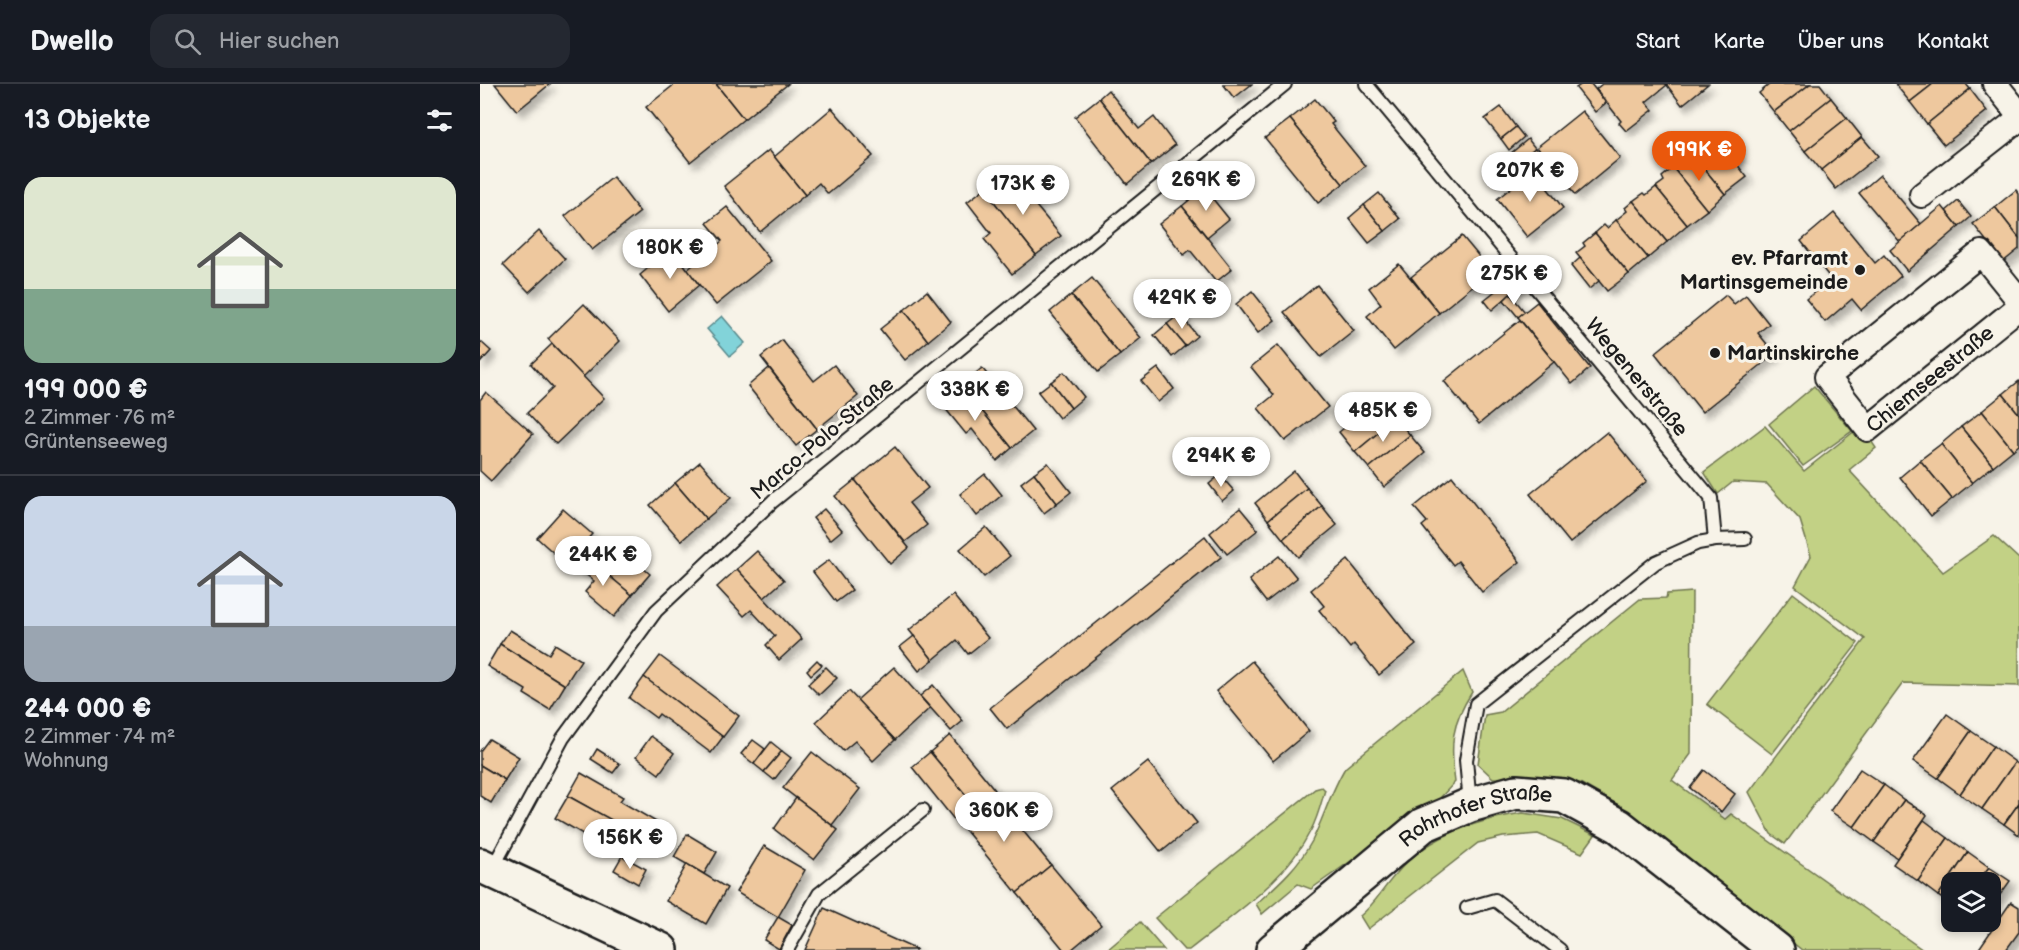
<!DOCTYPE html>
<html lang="de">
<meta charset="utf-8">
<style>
:root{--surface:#171b24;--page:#242831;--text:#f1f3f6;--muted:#9ea1a6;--line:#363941;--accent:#ea580c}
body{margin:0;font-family:"Balsamiq Sans",sans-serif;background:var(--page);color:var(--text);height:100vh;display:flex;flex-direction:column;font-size:22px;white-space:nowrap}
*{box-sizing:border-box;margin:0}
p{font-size:20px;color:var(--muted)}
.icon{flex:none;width:33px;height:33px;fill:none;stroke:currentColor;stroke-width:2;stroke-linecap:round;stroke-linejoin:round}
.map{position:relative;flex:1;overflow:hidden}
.drawer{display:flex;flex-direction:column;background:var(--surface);width:480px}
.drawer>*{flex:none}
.fabs{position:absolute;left:1461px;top:788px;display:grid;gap:12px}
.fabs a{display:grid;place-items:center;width:60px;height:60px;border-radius:12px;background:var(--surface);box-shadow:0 3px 9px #0003;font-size:30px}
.price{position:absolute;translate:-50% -51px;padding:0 14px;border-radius:21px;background:#fff;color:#222;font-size:20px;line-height:39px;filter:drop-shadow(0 2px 3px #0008)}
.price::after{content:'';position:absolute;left:50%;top:36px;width:18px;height:14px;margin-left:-9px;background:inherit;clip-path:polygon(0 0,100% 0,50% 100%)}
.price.active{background:var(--accent);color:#fff}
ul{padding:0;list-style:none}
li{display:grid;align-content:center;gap:12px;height:318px;padding:0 24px}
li+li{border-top:2px solid var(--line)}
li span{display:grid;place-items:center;height:186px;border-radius:18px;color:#555}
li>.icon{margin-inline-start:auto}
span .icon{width:108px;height:108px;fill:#fffc;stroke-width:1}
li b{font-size:26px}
h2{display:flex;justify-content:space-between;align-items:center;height:72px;padding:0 24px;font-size:26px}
header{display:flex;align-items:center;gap:36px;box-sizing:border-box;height:84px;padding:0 30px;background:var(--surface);border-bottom:2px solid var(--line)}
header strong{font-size:28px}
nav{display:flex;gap:33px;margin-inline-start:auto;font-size:21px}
.search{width:420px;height:54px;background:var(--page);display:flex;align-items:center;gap:15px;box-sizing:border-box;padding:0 21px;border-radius:18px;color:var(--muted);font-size:22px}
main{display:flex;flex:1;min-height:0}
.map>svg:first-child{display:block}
.green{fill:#c2d185;stroke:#6f7650;stroke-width:1.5}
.water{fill:#82d3d9;stroke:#598a8d;stroke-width:1.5}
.building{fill:#eec89e;stroke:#1c1c1c;stroke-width:1.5;filter:url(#shadow)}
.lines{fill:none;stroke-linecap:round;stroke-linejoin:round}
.lane-casing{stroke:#1c1c1c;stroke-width:16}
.street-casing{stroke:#1c1c1c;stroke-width:28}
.secondary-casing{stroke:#1c1c1c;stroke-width:38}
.lane{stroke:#f7f3e8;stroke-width:12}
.street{stroke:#f7f3e8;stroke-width:24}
.secondary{stroke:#f7f3e8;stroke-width:33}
.poi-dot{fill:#1c1c1c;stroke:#f7f3e8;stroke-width:2}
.labels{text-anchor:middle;stroke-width:6;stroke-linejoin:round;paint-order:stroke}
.poi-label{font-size:21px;font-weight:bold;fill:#1c1c1c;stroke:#f7f3e8;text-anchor:end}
.street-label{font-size:21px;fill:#1c1c1c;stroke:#f7f3e8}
</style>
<header>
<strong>Dwello</strong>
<div class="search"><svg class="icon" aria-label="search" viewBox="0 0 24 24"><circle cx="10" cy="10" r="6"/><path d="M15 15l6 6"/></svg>Hier suchen</div>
<nav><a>Start</a><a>Karte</a><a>Über uns</a><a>Kontakt</a></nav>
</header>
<main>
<section class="drawer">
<h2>13 Objekte<svg class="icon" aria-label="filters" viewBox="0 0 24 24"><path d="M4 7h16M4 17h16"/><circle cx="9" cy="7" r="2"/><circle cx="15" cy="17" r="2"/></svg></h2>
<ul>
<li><span style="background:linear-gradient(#dfe7d0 60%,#7fa58c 0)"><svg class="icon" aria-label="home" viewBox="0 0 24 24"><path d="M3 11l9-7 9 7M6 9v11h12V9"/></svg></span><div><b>199 000 €</b><p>2 Zimmer · 76 m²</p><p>Grüntenseeweg</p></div></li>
<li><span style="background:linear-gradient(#c9d6e8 70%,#9aa5b1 0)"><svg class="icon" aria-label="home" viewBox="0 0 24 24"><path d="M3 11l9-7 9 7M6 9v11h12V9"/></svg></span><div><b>244 000 €</b><p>2 Zimmer · 74 m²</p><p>Wohnung</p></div></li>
</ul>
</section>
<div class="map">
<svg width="1539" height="866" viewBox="0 0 1539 866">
<defs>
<filter id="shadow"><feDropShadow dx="5.5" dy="5.5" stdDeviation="3" flood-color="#0004"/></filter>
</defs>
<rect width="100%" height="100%" fill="#f7f3e8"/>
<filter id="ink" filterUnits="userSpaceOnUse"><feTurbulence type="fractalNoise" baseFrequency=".0167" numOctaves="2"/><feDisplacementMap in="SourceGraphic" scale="12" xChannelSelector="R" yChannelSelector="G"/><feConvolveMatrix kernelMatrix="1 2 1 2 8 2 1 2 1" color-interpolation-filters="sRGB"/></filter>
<g filter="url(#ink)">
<g class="green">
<polygon points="1334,302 1372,347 1323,382 1289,340"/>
<polygon points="1285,342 1324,387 1381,342 1396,364 1369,386 1463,488 1514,452 1539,475 1539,602 1423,599 1305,760 1291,750 1269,708 1385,555 1315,502 1331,472 1320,436 1287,400 1253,398 1238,410 1224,388"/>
<polygon points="1212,508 1211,670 1192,696 1245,735 1251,730 1443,866 1322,866 1133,718 1100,699 1053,694 1013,694 998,680 1005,631 1021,628 1160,515 1186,514 1187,510"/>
<polygon points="1313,509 1378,559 1292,670 1227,620"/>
<path d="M983,587L992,608C971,641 970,660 975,698L960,714L831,805L818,800L782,830L776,820C797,801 818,783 832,757C844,733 851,707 865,684Z"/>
<path d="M842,703L845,706C841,719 838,733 831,746C805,798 754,830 709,866H704L675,834L835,705Z"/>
<path d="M1043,729L1082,735L1115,751L1102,769L1058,750L1023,753L998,759L888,845L880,832C895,820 903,804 916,790C947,752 996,736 1043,729Z"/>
<polygon points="660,838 684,866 627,866"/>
</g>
<polygon class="water" points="242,232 265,259 250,272 227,245"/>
<g class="building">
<polygon points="15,0 70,0 37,27"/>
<polygon points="195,0 236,0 264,35 210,78 166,23"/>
<polygon points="236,0 308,0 264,35"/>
<polygon points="743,0 772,0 754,14"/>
<polygon points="1102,0 1111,0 1126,19 1115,28 1096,4"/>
<polygon points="1122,0 1186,0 1187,1 1166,18 1173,26 1146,47 1139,39 1141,37 1116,5"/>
<polygon points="1186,0 1228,0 1202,21"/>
<polygon points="1290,0 1330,0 1294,28 1279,9"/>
<polygon points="1330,0 1340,0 1351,14 1309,47 1294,28"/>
<polygon points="1415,0 1453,0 1430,18"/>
<polygon points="1453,0 1486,0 1490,5 1447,40 1430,18"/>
<polygon points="1490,5 1507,27 1464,61 1447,40"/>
<polygon points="628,6 659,45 674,33 695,61 671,80 619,14"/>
<polygon points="619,14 671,80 647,100 595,33"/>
<polygon points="1351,14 1367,34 1325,67 1309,47"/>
<polygon points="835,15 854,38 851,40 885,82 863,100 810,35"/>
<polygon points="1021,23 1036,43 1021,55 1005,35"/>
<polygon points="352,24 393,72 348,110 339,99 325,111 294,73"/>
<polygon points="1102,27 1140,74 1095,111 1057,63"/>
<polygon points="1367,34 1382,53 1341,86 1325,67"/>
<polygon points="810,35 863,100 838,119 785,54"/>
<polygon points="1036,43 1044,53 1029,66 1021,55"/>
<polygon points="1382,53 1398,72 1356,105 1341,86"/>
<polygon points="1048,55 1055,64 1037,78 1030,70"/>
<polygon points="1237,55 1244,64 1250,60 1261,74 1256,79 1267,93 1245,110 1213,71"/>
<polygon points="1055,64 1064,74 1045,89 1037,78"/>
<polygon points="289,66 325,111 280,148 244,102"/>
<polygon points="1213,71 1245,110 1227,126 1193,84 1202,77 1204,79"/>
<polygon points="1193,84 1227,126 1207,141 1176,103 1184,97 1182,93"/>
<polygon points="1053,86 1083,124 1047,153 1017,115"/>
<polygon points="522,91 546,121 552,117 581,152 556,171 504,105"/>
<polygon points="1400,91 1441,140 1420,158 1379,109"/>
<polygon points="133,93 160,128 112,166 85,132"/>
<polygon points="1176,103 1207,141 1187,158 1153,117 1164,109 1166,111"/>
<polygon points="724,104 749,135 727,153 702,122"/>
<polygon points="504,105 556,171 532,190 504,155 511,149 487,118"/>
<polygon points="1536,106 1539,110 1539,154 1515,123"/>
<polygon points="899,109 920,135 905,147 884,121"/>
<polygon points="1153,117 1187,158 1168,174 1136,136 1147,127 1145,124"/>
<polygon points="1478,117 1491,133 1479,143 1466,127"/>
<polygon points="884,121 905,147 889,159 869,134"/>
<polygon points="702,122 752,185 736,198 710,166 704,171 679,140"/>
<polygon points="1462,122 1479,143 1427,187 1410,166"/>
<polygon points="247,123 291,177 236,221 207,186 242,157 227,139"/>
<polygon points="1515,123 1539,154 1539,165 1523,178 1493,140"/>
<polygon points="1354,129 1395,179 1404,171 1421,192 1381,226 1372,215 1345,238 1326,215 1351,195 1321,157"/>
<polygon points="1136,136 1168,174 1149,190 1115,149 1124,141 1127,144"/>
<polygon points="59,147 85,175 49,208 23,181"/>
<polygon points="1115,149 1149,190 1127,207 1096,169 1105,162 1103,159"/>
<polygon points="982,152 1011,187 959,229 931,193"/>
<polygon points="192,164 219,201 188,227 160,191"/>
<polygon points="1100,174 1119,197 1109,205 1091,182"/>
<polygon points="919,180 959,229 914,266 887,232 901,220 889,204"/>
<polygon points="1034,192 1041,201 1012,226 1004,216"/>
<polygon points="612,194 661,254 640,271 591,211"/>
<polygon points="837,201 874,247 841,273 804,228"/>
<polygon points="447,207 471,238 448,257 424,226"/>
<polygon points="772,207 795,236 778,249 756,220"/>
<polygon points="1030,210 1045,228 1038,233 1024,216"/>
<polygon points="591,211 640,271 618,288 570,228"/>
<polygon points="1246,211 1254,220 1266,211 1289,240 1278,249 1295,270 1222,328 1175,269"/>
<polygon points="1057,218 1110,284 1092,300 1038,233"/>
<polygon points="104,220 140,257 103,293 68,255"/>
<polygon points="424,226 448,257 425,276 400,245"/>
<polygon points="700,230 717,252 705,262 687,240"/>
<polygon points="1040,236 1074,278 999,340 964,297"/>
<polygon points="687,240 705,262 692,273 674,251"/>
<polygon points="302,256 334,297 354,281 378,312 337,345 281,273"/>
<polygon points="0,257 11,267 0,279"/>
<polygon points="72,260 124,314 76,360 47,329 73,304 51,280"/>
<polygon points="798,261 848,323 805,357 778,324 794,311 771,283"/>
<polygon points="289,284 337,345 316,362 268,302"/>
<polygon points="502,284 553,347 532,364 481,301"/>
<polygon points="678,284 694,305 678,318 661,297"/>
<polygon points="584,288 604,313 591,324 571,298"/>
<polygon points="1539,297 1539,330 1523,310"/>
<polygon points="571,298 591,324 579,334 558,308"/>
<polygon points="481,301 532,364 517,377 492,345 486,350 460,318"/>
<polygon points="6,308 53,350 11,397 0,387 0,316"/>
<polygon points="1523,310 1539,330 1539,361 1533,366 1502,327"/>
<polygon points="900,315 916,334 875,368 859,348"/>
<polygon points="1502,327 1533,366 1513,382 1481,343"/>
<polygon points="916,334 930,351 889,384 875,368"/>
<polygon points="1481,343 1513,382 1492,399 1461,360"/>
<polygon points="1127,348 1167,397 1090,459 1050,410"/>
<polygon points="930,351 945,369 904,403 889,384"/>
<polygon points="1461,360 1492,399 1472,415 1440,376"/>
<polygon points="415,363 448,404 429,419 447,441 425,458 375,396"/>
<polygon points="1440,376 1472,415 1451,432 1420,393"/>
<polygon points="220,378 251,414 226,435 195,399"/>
<polygon points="568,379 591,408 577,419 554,389"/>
<polygon points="814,387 827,404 788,436 775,419"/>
<polygon points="554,389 577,419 564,429 541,399"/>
<polygon points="505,390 522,411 497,432 480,410"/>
<polygon points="740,391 754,407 742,417 729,400"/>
<polygon points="972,392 1040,478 1002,508 978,477 973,481 942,442 947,438 934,423"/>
<polygon points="375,396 429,464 410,480 355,412"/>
<polygon points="195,399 226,435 201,457 170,421"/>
<polygon points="827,404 842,422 803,455 788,436"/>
<polygon points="842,422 857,441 818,473 803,455"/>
<polygon points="760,424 778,446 747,470 730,449"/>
<polygon points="83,425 112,450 86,480 57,454"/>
<polygon points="344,425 362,446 350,456 333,434"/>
<polygon points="506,443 530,472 504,493 480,465"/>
<polygon points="725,452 741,473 527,645 510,624"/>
<polygon points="113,456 134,474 141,465 170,490 152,511 102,469"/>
<polygon points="277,467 304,496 284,514 257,485"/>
<polygon points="102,469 152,511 134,533 105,508 114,497 93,480"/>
<polygon points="799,472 817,494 786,518 769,496"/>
<polygon points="349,476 372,506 356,518 333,488"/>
<polygon points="868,476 936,561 899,591 874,560 870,564 839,526 844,522 831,506"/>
<polygon points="257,485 322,555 299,576 286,561 295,552 271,526 264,532 237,503"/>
<polygon points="473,511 508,554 488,570 477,556 453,576 429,546"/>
<polygon points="30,546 69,570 75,560 101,576 85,601 20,560"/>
<polygon points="434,552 453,576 439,587 420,563"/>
<polygon points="20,560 85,601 70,626 44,610 46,606 7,582"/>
<polygon points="180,572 259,632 243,653 164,593"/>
<polygon points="337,576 342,581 331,591 327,586"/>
<polygon points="772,577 829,647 793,677 736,607"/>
<polygon points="346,583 357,594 339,611 328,600"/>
<polygon points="414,583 450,624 415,656 377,616"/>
<polygon points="164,593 243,653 231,669 179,630 176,634 149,614"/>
<polygon points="453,601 483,637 471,647 440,612"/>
<polygon points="369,607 415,656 393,677 375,657 363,667 336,638"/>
<polygon points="1467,630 1491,647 1458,694 1433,677"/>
<polygon points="1491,647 1513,662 1480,710 1458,694"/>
<polygon points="470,651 515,706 495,722 450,668"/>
<polygon points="171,652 194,669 179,690 156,673"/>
<polygon points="9,655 39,673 25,696 0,681 0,667"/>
<polygon points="273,656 285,665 274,680 261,670"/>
<polygon points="291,658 302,667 284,688 274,680"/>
<polygon points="1513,662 1535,678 1502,725 1480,710"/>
<polygon points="117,665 140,680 133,689 111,675"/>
<polygon points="302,667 311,674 294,696 284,688"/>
<polygon points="332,668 380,705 352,741 303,704"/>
<polygon points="450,668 495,722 476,738 432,683"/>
<polygon points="668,678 717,739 681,768 632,707"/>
<polygon points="1535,678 1539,681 1539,719 1524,740 1502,725"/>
<polygon points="0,681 25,696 11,719 0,712"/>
<polygon points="1380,685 1404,701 1374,743 1350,727"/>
<polygon points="1224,686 1255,710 1241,728 1210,704"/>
<polygon points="101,689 143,713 140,717 190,746 183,759 165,748 162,754 88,712"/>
<polygon points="1404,701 1424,716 1394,758 1374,743"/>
<polygon points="512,709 571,781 537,809 478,737"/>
<polygon points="88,712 157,750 147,767 118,751 115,757 75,734"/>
<polygon points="316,714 358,746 334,776 294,745"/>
<polygon points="1424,716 1447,731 1417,774 1394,758"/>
<polygon points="1539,719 1539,751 1524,740"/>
<polygon points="1444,736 1468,754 1438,797 1413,780"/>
<polygon points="207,750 237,768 224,790 194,773"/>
<polygon points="1468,754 1488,768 1458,812 1438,797"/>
<polygon points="284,762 325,786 298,833 256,808"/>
<polygon points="1488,768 1509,783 1498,798 1472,798 1472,821 1458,812"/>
<polygon points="142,772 166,785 158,800 134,786"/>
<polygon points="207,780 247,804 226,840 186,817"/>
<polygon points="571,781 621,841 591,866 584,866 537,809"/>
<polygon points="1509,783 1530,797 1510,825 1510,798 1498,798"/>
<polygon points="1531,818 1539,823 1539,848 1526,866 1498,866"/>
<polygon points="344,824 437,866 325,866"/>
<polygon points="298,833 312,841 299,865 284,856"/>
</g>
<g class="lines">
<defs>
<g id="lane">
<polyline points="886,0 1231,414 1235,456"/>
<polyline points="990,720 986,676 996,620 1176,478 1218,459 1235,456 1265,455"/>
<polyline points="12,785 83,654 176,527 293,417 805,0"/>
<polyline points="987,824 1015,816 1080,866"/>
<polyline points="307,866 339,810 443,726"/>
</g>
<g id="street">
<polyline points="1515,0 1539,30"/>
<polyline points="1442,111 1539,35"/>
<path id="s1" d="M1539,216L1501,169L1347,293L1388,345L1539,223"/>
</g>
<g id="secondary">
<polyline points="0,781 181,866"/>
<path id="s2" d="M793,866L943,741L990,721L1036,708L1084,712L1139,742L1297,866"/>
</g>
</defs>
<use href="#lane" class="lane-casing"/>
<use href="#street" class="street-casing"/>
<use href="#secondary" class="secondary-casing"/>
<use href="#lane" class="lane"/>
<use href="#street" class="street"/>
<use href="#secondary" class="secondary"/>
</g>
</g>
<g class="poi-dot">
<circle cx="1380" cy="186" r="6"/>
<circle cx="1235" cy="269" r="6"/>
</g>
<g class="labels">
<g class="poi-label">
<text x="1368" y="181">ev. Pfarramt<tspan x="1368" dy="24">Martinsgemeinde</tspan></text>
<text x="1247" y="276" text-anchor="start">Martinskirche</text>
</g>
<g class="street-label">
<text dy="7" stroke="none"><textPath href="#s1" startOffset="404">Chiemseestraße</textPath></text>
<text transform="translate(1157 293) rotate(50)" y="7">Wegenerstraße</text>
<text transform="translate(342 354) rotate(-40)" y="7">Marco-Polo-Straße</text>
<text dy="7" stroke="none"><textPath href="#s2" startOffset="249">Rohrhofer Straße</textPath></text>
</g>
</g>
</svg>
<div class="fabs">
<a><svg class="icon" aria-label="layers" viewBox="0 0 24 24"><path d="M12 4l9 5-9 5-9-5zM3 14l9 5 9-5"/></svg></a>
</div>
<b class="price active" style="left:1219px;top:98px">199K €</b>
<b class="price" style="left:1050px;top:119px">207K €</b>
<b class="price" style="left:726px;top:128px">269K €</b>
<b class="price" style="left:543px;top:132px">173K €</b>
<b class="price" style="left:190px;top:196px">180K €</b>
<b class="price" style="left:1034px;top:222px">275K €</b>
<b class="price" style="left:702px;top:246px">429K €</b>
<b class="price" style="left:495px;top:338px">338K €</b>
<b class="price" style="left:903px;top:359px">485K €</b>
<b class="price" style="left:741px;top:404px">294K €</b>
<b class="price" style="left:123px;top:503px">244K €</b>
<b class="price" style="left:524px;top:759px">360K €</b>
<b class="price" style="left:150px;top:786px">156K €</b>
</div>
</main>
